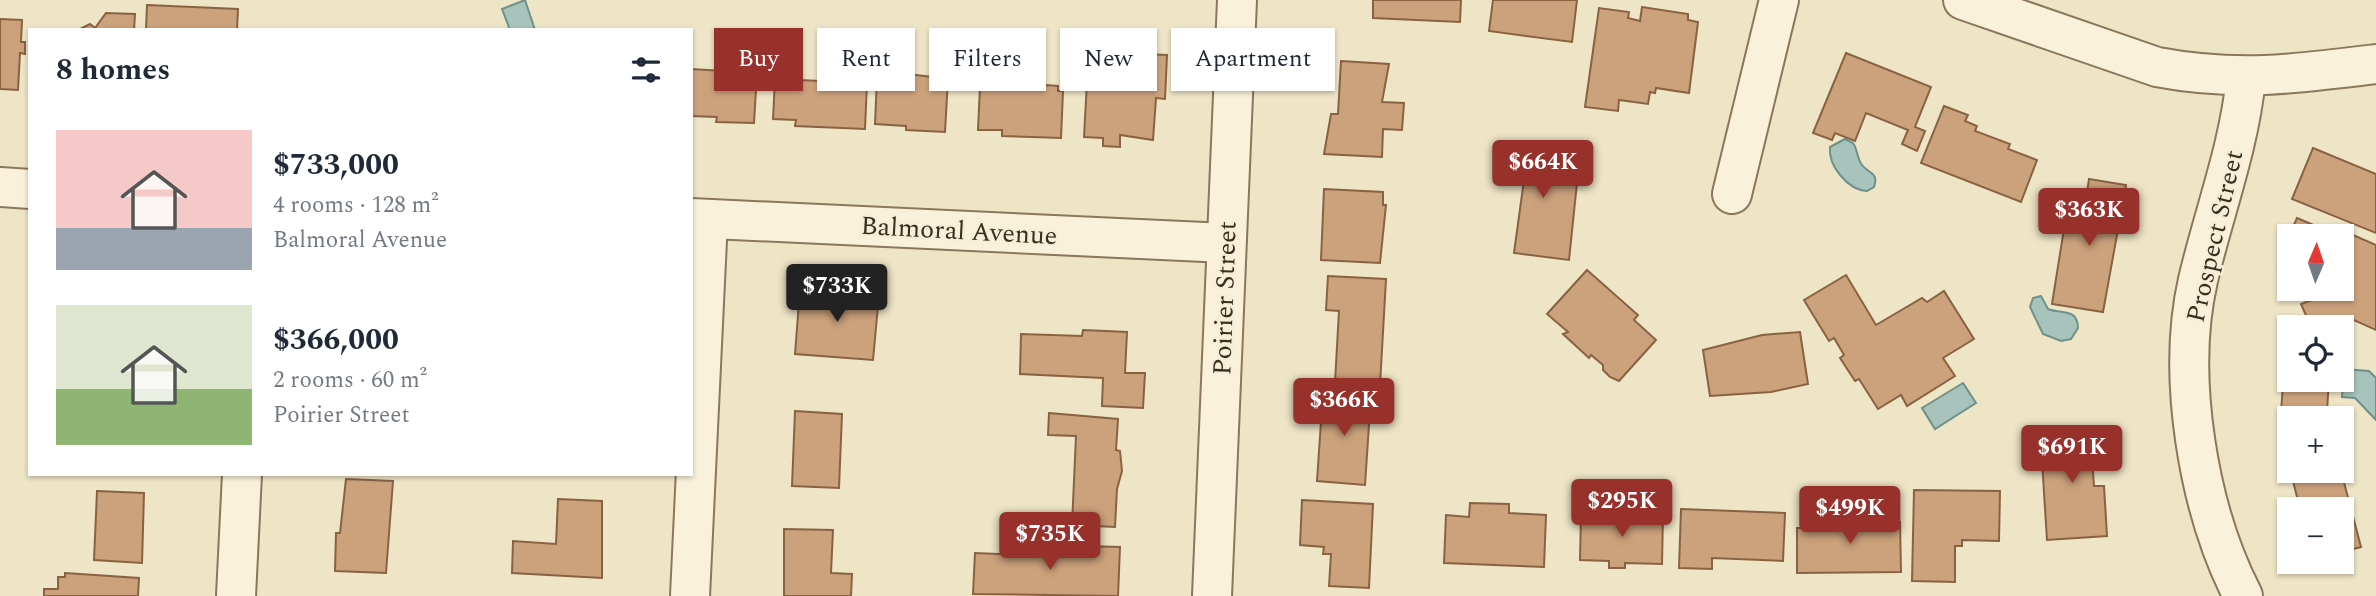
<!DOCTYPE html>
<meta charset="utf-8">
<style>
:root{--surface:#fff;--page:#f6f6f7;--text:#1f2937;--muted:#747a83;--accent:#98312c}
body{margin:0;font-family:Spectral,serif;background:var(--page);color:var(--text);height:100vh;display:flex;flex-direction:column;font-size:26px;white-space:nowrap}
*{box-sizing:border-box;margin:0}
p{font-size:23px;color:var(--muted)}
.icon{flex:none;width:38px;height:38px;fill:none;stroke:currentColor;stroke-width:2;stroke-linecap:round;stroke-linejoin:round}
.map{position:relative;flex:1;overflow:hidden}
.panel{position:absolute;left:28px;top:28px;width:665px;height:448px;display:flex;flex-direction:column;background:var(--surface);border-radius:0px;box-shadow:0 2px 5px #0004}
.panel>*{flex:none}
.top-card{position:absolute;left:714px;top:28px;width:665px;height:63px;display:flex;gap:14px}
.needle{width:46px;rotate:2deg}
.tools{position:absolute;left:2277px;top:224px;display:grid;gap:14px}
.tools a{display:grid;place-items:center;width:77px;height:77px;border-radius:0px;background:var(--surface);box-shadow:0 2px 5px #0004;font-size:35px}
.price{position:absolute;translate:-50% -60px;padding:0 16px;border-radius:7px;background:var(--accent);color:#fff;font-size:23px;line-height:46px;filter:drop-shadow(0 2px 4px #0008)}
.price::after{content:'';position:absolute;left:50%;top:42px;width:21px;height:16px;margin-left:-10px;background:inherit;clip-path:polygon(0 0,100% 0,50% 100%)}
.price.active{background:#222;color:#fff}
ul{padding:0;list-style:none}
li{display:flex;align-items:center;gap:21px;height:175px;padding:0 28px}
li span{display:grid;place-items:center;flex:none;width:196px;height:140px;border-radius:0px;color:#555}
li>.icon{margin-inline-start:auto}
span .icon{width:84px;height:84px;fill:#fffc;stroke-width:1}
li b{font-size:30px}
h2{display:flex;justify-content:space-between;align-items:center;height:84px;padding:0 28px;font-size:30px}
.chip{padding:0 24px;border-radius:0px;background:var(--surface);box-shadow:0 2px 5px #0004;font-size:24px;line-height:63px}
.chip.active{background:var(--accent);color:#fff}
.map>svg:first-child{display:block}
.water{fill:#a8c2bc;stroke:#6e918a;stroke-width:2}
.building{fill:#cca27c;stroke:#896242;stroke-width:2}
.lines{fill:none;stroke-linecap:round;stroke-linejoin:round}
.street-casing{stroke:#8a775c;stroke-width:42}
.street{stroke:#f9f1da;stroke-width:38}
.labels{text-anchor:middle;stroke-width:5;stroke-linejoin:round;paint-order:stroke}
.street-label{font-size:26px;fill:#3a2e1f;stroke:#f6eed6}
</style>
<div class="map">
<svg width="2376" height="596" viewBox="0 0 2376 596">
<rect width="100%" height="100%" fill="#eee4c6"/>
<g class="water">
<polygon points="525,0 535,30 510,30 502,9"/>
<path d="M1845,139L1853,143C1858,150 1857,159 1862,165C1869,174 1879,172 1874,187L1867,191C1848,190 1828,166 1830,147Z"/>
<path d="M2041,296L2048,309C2061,314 2078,308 2078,328L2071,339L2061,341L2043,334L2030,307L2033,298Z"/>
<polygon points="2344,369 2369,371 2376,378 2376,420 2355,398 2342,397"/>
<polygon points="1963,383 1976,403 1935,429 1922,408"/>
</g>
<g class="building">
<polygon points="1373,0 1461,0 1460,22 1373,18"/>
<polygon points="1493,0 1577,0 1572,42 1489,31"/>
<polygon points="147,5 238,9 237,30 146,30"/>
<polygon points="1642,7 1688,14 1688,20 1698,22 1689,93 1656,88 1655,93 1650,92 1648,104 1619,100 1618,111 1585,107 1599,8 1629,12 1628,18 1640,21"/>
<polygon points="106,13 135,14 134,30 78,30 90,24 95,28"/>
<polygon points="0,19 22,20 21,42 25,42 25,54 20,53 18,90 0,89"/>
<polygon points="1118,53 1167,55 1165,99 1156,98 1153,140 1120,135 1120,147 1103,146 1103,138 1084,137 1088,62 1117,64"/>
<polygon points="1846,53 1931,87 1915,127 1925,131 1917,151 1902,144 1908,130 1866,113 1855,141 1835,133 1832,140 1813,133"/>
<polygon points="1341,61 1389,64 1382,102 1404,103 1402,130 1383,129 1382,157 1324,154 1331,114 1338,114"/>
<polygon points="691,69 757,73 754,123 716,122 717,117 691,116"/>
<polygon points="908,74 948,79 945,132 906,130 906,126 875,124 877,78 908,79"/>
<polygon points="775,79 867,83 865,129 795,126 796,120 773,119"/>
<polygon points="1045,85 1058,86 1058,91 1063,91 1061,138 1002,136 1002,130 978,130 980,87 1045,90"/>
<polygon points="1944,106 1968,115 1965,121 1977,126 1975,131 2010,144 2008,149 2037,160 2021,202 1921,163"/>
<polygon points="1509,142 1566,149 1563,171 1578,173 1569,260 1514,253 1524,180 1504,177"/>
<polygon points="2313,148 2376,174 2376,233 2292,199"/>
<polygon points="2089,179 2126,185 2103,312 2052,304 2067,210 2084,213"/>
<polygon points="1324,189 1383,192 1383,205 1386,205 1380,263 1321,260"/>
<polygon points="2297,218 2339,236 2289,236"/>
<polygon points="2344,231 2376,245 2376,330 2354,320 2348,334 2342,331 2342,327 2311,327 2301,304 2325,295 2328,289 2342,289"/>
<polygon points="2289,236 2289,268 2278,264"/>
<polygon points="1587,270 1638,315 1634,320 1656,340 1619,381 1610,377 1603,370 1603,365 1591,355 1589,358 1563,334 1568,332 1547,314"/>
<polygon points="1846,275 1876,325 1922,298 1927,302 1944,291 1974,339 1943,358 1955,376 1907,406 1901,395 1878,409 1859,379 1855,381 1840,358 1844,355 1834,338 1829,341 1804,300"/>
<polygon points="1328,276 1386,279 1380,385 1335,382 1339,311 1326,310"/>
<polygon points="800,289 879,295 873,360 795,354"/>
<polygon points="1083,330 1127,332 1125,373 1145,373 1143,408 1102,406 1103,378 1020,374 1021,334 1082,336"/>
<polygon points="1800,332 1808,384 1771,392 1710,396 1703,350 1762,335"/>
<polygon points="2286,346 2289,347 2289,380 2329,380 2327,411 2336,412 2336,418 2292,418 2293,412 2281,411"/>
<polygon points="1323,392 1371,395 1365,485 1317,481"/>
<polygon points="795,411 842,414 839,488 792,486"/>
<polygon points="1049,413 1118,419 1116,450 1120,451 1122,471 1117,489 1115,527 1072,525 1076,436 1048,435"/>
<polygon points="2089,426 2090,443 2100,442 2102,458 2092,458 2094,486 2104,486 2107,536 2047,540 2040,429"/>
<polygon points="2301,471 2341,471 2361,547 2342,552 2342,509 2300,509 2291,473"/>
<polygon points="346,479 393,481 386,573 335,571 336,533 340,533"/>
<polygon points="1914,490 2000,491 1999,541 1962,540 1962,546 1955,546 1955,582 1912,581"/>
<polygon points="97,491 144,493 142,563 94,560"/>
<polygon points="558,499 602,501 602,578 512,573 513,541 556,544"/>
<polygon points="1302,500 1373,504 1369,588 1329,586 1331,554 1323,554 1324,547 1300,545"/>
<polygon points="1470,503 1509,504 1509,513 1546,515 1544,567 1444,563 1446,515 1469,517"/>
<polygon points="1681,509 1785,513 1783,561 1712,558 1712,569 1679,568"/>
<polygon points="1581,513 1663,515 1662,564 1625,563 1625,568 1609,568 1609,561 1580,560"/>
<polygon points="1828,513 1865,513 1865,522 1900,522 1901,572 1797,573 1797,528 1828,528"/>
<polygon points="784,529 833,530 831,573 852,574 851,596 784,596"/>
<polygon points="1049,545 1120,547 1118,596 973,594 975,553 1049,556"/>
<polygon points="65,573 139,578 138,596 44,596 44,589 58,589 58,577 65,577"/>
</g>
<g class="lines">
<defs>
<g id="street">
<path d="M1963,0L2157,67C2237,82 2297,74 2376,64"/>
<polyline points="0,187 30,189"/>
<polyline points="1732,194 1779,0"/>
<polyline points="691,218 1226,243"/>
<polyline points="236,596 242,474"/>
<polyline points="690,596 708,219"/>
<polyline points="1212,596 1237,0"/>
<path d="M2243,596C2198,509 2176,376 2198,280C2214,212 2239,148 2246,78"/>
</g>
</defs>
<use href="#street" class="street-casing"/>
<use href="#street" class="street"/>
</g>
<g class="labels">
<g class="street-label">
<text transform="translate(959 230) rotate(3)" y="9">Balmoral Avenue</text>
<text transform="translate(2214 236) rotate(-77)" y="9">Prospect Street</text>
<text transform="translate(1224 298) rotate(-88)" y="9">Poirier Street</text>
</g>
</g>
</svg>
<div class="tools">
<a><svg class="needle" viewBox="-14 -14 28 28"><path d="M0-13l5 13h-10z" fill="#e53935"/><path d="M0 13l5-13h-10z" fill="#747a83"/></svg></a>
<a><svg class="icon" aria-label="locate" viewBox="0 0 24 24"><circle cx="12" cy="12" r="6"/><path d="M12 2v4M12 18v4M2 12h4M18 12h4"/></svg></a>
<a>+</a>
<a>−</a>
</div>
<b class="price" style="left:1543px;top:200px">$664K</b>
<b class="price" style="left:2089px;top:248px">$363K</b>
<b class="price active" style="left:837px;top:324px">$733K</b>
<b class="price" style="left:1344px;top:438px">$366K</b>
<b class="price" style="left:2072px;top:485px">$691K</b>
<b class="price" style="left:1622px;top:539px">$295K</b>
<b class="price" style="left:1850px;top:546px">$499K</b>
<b class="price" style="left:1050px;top:572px">$735K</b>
<div class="top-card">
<a class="chip active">Buy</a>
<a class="chip">Rent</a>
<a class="chip">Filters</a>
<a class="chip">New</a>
<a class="chip">Apartment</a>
</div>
<section class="panel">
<h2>8 homes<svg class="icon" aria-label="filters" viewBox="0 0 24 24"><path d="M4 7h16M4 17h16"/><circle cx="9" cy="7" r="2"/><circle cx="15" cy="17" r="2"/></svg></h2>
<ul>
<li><span style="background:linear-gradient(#f6c9c9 70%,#9aa5b1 0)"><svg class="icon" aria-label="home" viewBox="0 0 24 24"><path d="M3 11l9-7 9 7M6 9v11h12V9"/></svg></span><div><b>$733,000</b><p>4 rooms · 128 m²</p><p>Balmoral Avenue</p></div></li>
<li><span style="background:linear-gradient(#dfe7d0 60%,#8fb573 0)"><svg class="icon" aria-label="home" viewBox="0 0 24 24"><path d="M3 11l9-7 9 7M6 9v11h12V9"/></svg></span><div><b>$366,000</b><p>2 rooms · 60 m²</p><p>Poirier Street</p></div></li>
</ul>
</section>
</div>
